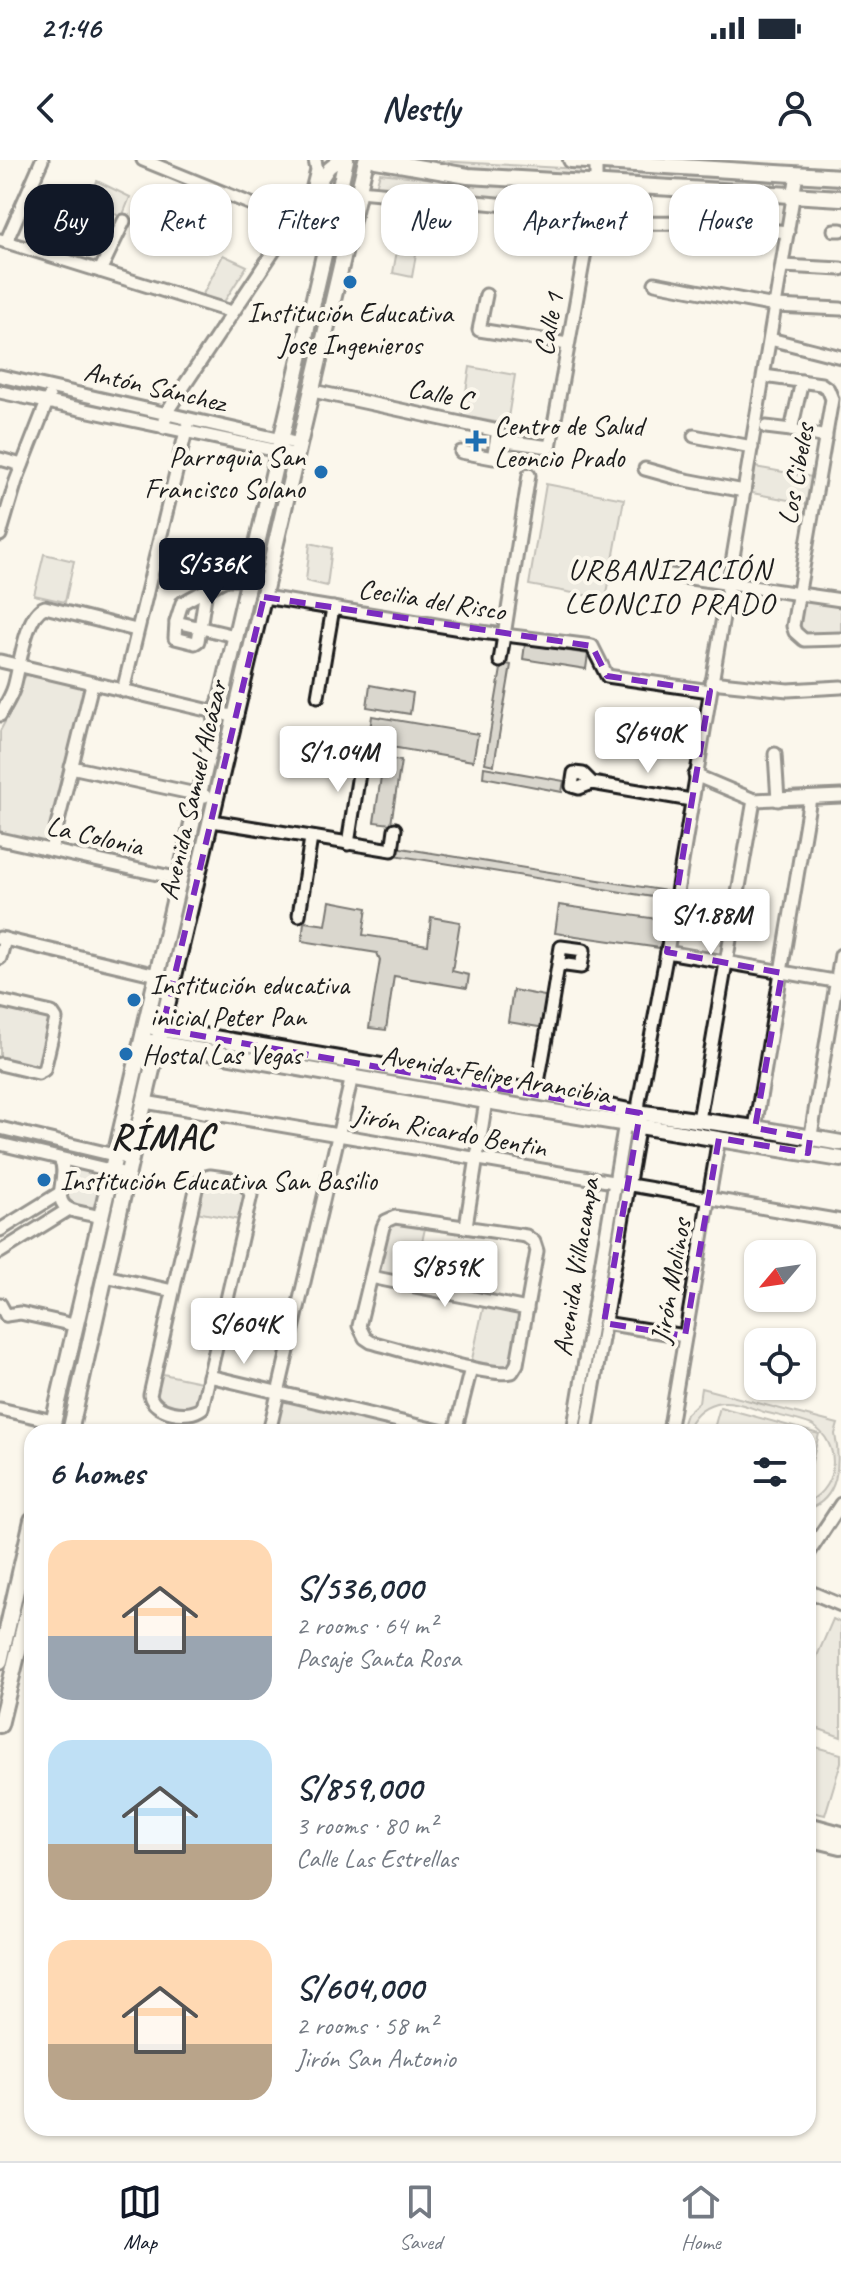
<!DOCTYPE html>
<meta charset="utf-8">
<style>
:root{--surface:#fff;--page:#f2f2f3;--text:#1f2937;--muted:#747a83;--line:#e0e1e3;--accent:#111827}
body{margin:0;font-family:Caveat,sans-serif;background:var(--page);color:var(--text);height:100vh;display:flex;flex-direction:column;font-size:30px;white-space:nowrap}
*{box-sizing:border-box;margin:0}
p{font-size:26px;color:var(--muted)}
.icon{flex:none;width:44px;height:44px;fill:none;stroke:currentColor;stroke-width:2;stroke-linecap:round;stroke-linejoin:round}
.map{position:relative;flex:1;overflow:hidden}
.panel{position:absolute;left:24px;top:1264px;width:792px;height:712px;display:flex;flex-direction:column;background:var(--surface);border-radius:24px;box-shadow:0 2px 6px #0004}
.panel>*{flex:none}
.hud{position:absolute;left:24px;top:24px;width:794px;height:72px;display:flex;gap:16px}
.needle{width:52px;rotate:241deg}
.controls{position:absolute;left:744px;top:1080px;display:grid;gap:16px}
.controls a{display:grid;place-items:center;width:72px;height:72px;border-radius:16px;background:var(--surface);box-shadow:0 2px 6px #0004;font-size:40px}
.price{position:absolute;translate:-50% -68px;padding:0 18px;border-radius:8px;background:#fff;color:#222;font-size:26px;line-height:52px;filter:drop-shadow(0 2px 4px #0008)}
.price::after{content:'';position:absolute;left:50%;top:48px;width:24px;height:18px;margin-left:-12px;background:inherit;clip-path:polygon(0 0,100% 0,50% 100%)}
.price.selected{background:var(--accent);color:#fff}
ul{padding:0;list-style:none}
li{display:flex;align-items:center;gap:24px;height:200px;padding:0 24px}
li span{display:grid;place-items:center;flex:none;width:224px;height:160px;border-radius:24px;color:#555}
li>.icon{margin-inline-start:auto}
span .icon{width:96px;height:96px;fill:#fffc;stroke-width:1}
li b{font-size:34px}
h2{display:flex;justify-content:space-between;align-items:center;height:96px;padding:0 24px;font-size:34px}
.chip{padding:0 28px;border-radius:24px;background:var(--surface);box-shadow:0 2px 6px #0004;font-size:28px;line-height:72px}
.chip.selected{background:var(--accent);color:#fff}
.status{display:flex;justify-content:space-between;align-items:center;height:56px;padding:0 40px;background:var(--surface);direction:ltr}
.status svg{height:22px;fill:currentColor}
header{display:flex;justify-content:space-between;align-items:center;height:104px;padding:0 24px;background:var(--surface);font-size:36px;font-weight:800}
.tab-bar{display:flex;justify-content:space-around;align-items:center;height:112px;border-top:2px solid var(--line);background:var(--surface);font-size:22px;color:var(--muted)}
.tab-bar a{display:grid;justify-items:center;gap:4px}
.tab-bar .selected{color:var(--accent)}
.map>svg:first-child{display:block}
.green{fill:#dad7ce;stroke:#7b7a75;stroke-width:2}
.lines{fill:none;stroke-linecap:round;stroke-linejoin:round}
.minor-casing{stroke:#1c1c1c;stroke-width:17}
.major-casing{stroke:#1c1c1c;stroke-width:20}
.minor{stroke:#fbf7ec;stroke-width:11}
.major{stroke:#fbf7ec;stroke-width:14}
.marked{fill:none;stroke:#7b2cbf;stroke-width:6;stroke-dasharray:16 10;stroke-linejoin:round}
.poi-dot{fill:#1f6fb2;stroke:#fbf7ec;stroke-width:3}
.labels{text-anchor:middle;stroke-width:8;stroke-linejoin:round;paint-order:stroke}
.poi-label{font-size:28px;fill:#1c1c1c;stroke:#fbf7ec;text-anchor:start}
.street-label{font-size:28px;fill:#1c1c1c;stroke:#fbf7ec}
.neighbourhood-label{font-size:30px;letter-spacing:2px;fill:#1c1c1c;stroke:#fbf7ec}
.district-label{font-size:36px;font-weight:bold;letter-spacing:2px;fill:#1c1c1c;stroke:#fbf7ec}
</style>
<div class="status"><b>21:46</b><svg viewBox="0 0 49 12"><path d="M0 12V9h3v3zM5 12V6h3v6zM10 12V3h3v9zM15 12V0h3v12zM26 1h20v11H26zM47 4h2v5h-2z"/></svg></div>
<header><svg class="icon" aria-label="back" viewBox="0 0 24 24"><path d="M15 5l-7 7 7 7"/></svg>Nestly<svg class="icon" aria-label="person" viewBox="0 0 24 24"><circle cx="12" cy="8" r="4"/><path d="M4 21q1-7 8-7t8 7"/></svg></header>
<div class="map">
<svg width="841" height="2001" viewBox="0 0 841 2001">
<rect width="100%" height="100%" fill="#fbf7ec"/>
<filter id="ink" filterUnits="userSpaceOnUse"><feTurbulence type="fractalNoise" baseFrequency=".0125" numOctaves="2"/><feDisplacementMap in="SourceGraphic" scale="16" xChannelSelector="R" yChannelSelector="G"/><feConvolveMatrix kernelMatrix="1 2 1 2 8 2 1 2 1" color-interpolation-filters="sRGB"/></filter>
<g filter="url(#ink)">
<g class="green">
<polygon points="421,0 580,9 580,14 484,10"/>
<polygon points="609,11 773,22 772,26 609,16"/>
<polygon points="380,13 489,25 587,29 591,35 585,46 505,41 376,27"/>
<polygon points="97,21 130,37 122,57 87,43"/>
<polygon points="351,21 357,22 299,265 294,263"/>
<polygon points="171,52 227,73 220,89 165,64"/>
<polygon points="399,79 418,83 412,117 393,113"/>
<polygon points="223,95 247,106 222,145 201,138"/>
<polygon points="470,207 515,215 507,264 462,256"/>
<polygon points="755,307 812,317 809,344 752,333"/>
<polygon points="546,324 624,339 606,439 529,425"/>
<polygon points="310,383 332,388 327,426 306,421"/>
<polygon points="44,394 74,401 65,442 34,435"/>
<polygon points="803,438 841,444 841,474 802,473 797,466"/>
<polygon points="525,484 588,494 586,509 523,499"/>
<polygon points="502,503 511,505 494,605 485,603"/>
<polygon points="28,513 82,526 86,531 47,686 0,674 0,571 17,540 22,521"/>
<polygon points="370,525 413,533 410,554 367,547"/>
<polygon points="372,556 478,574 473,601 368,583"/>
<polygon points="221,573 224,573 217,601 219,610 159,861 155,860 162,821"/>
<polygon points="384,598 401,601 391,664 374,662"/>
<polygon points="484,607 564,621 562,632 483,617"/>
<polygon points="395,687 667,731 665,739 394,695"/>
<polygon points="330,741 367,748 363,775 428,785 431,757 460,762 452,811 469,815 467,828 394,816 386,870 369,868 380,800 377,793 302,781 304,762 326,765"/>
<polygon points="559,745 665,760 660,788 555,773"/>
<polygon points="513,830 550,837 545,868 508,862"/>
<polygon points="0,845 51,857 39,909 0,900"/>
<polygon points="68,1006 100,1013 104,1017 98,1051 70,1046 62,1032"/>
<polygon points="118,1021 65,1272 60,1272 66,1244 64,1239"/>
<polygon points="211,1021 242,1027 246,1030 245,1061 196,1052 201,1027"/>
<polygon points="390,1061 426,1064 413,1122 377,1114 384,1068"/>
<polygon points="484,1144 521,1152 512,1210 471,1204"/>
<polygon points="158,1213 206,1223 200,1248 190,1254 153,1240"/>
<path d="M701,1228L838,1264L835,1274C841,1303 839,1339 808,1349V1342C840,1325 841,1283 812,1265C797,1259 779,1256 764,1252C749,1247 731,1239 716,1243C701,1247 691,1258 686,1272H680L686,1254L699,1242Z"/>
<polygon points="281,1239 431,1272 273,1272"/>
<polygon points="720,1247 819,1274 808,1317 808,1272 713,1272"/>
<polygon points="833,1459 841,1463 841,1577 808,1565 808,1517"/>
<polygon points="808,1585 841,1594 841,1602 825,1655 808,1651"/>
</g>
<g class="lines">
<defs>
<g id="minor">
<polyline points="143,0 293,61"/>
<polyline points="313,26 317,10 315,0"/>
<path d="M359,31L592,53C607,68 678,62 701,63C730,65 759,69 788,72"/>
<polyline points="643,63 643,27"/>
<polyline points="834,70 841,70"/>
<polyline points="0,80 232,152"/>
<polyline points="6,82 42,0"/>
<polyline points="783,106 841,109"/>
<polyline points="100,111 124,61"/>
<polyline points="655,123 775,146 841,149"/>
<polyline points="486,135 479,170 568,184"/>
<polyline points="770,179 841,197"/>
<polyline points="0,216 300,284"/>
<polyline points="764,216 821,224 828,229 832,239 793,466 795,472 804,480 841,479"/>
<polyline points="313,231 498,271 493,298 461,292"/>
<polyline points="0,232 297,295"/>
<polyline points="766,267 791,270 802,221"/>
<polyline points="164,268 166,253 329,8 339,0"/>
<polyline points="791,270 826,277"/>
<polyline points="694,276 752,287"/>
<polyline points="498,280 550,287 592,53 596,24 596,2"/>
<polyline points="0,299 22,305"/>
<polyline points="645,309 681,319 744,331"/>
<polyline points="0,375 16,321 49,237"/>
<polyline points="663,414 841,440"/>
<polyline points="206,430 198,481 195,483 175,478 176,462 182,443 226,419 248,419"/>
<polyline points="264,437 473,471 592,486 607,516 710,531"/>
<polyline points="176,462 235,476"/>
<polyline points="0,501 236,557"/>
<polyline points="500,501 529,315"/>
<polyline points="711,522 788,530 841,527"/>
<polyline points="123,531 187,267"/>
<polyline points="318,536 333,448"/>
<path d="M0,555C5,546 11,537 14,527C20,507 25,454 45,447L136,470"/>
<polyline points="775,594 778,640"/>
<polyline points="71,607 205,636"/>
<polyline points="695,615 754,640 841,636"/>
<polyline points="592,623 583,614 574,613 572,626 579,628 592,623 691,640"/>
<polyline points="212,661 392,690 395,669"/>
<polyline points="0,679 180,719"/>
<polyline points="348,684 363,588"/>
<polyline points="51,690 92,524"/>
<polyline points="299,755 311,678"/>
<polyline points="0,778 157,815"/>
<polyline points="667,792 840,822"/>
<polyline points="0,798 5,779"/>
<polyline points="0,841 52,853 56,859 44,910 38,913 0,904"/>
<path d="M536,932C546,884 553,835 561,787L584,790L581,807L559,804"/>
<polyline points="145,942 841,1061"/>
<polyline points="699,960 754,640"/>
<polyline points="0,968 131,999"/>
<polyline points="755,968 810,638"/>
<polyline points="0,984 127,1014"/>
<polyline points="808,993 841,795"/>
<path d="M60,999C70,1015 50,1040 69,1049C76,1053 87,1053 96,1056L99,1061"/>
<path d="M210,1016C226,1018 246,1018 251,1035L202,1248C188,1259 154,1253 150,1235L197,1025L203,1018Z"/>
<path d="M395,1057L526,1076L534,1082L537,1091L517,1204L512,1212C490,1218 398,1189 371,1182L365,1178L359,1166L383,1067L386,1061Z"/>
<polyline points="466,1066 486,941"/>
<polyline points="0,1070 60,1033"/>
<polyline points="0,1092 69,1049"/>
<polyline points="105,1116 173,1131"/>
<polyline points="371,1117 527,1149"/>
<polyline points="0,1144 6,1155"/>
<polyline points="6,1155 20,1153 74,1165"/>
<polyline points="604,1163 685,1176"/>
<polyline points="209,1216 444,1272"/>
<polyline points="0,1249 53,1261"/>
<polyline points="269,1272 350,925 352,902"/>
<polyline points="455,1272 471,1208"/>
<polyline points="573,1272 626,957"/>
<polyline points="586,1272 637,975 639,942 667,792 797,14"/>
<polyline points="669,1272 719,978"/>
<polyline points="808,1394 841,1344"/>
<polyline points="808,1431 841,1445"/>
</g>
<g id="major">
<polyline points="376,0 468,16 841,38"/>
<polyline points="571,0 841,17"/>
<polyline points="155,868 536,932 629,951 755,968 841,983"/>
<polyline points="151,882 486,941 841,999"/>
<polyline points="51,1272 346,0"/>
<polyline points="70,1272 131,999 366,0"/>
<polyline points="0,1501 32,1360"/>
<polyline points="0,1565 32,1434"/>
<polyline points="808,1665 841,1674"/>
<polyline points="808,1678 841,1686"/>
</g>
</defs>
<use href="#minor" class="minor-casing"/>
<use href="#major" class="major-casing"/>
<use href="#minor" class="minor"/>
<use href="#major" class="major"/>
</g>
</g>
<path d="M0 0H841V2001H0ZM264,437L592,486L607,516L710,531L667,792L782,813L755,968L810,978L808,993L719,978L685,1176L604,1163L640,953L162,869Z" fill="#fbf7ec" fill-opacity=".55" fill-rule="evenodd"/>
<path class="marked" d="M264,437L592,486L607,516L710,531L667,792L782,813L755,968L810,978L808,993L719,978L685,1176L604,1163L640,953L162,869Z"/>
<g class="poi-dot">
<circle cx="350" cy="122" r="8"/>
<path d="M472 269h8v8h8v8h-8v8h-8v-8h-8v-8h8z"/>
<circle cx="321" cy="312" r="8"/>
<circle cx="134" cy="840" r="8"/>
<circle cx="126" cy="894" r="8"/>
<circle cx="44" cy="1020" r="8"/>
</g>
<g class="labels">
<g class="poi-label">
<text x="350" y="162" text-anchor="middle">Institución Educativa<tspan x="350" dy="32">Jose Ingenieros</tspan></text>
<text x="494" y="275">Centro de Salud<tspan x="494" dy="32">Leoncio Prado</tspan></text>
<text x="305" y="306" text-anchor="end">Parroquia San<tspan x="305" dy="32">Francisco Solano</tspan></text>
<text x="150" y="834">Institución educativa<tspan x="150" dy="32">inicial Peter Pan</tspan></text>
<text x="142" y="904">Hostal Las Vegas</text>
<text x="60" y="1030">Institución Educativa San Basilio</text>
</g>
<g class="street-label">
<text transform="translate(548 164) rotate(-80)" y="10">Calle 1</text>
<text transform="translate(155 226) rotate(13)" y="10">Antón Sánchez</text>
<text transform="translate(440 233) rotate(12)" y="10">Calle C</text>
<text transform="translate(795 314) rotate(-80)" y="10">Los Cibeles</text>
<text transform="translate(432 439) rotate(9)" y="10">Cecilia del Risco</text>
<text transform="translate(192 630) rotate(-77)" y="10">Avenida Samuel Alcázar</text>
<text transform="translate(95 675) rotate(13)" y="10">La Colonia</text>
<text transform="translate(496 914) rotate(10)" y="10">Avenida Felipe Arancibia</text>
<text transform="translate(450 970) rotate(10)" y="10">Jirón Ricardo Bentin</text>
<text transform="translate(575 1107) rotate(-81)" y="10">Avenida Villacampa</text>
<text transform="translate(670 1121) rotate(-80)" y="10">Jirón Molinos</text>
</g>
<g class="neighbourhood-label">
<text x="670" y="419">URBANIZACIÓN<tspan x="670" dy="34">LEONCIO PRADO</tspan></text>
</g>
<g class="district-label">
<text x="163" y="989">RÍMAC</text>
</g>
</g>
</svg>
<div class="controls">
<a><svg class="needle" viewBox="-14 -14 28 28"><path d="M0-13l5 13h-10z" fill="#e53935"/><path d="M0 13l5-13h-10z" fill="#747a83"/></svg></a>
<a><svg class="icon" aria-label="locate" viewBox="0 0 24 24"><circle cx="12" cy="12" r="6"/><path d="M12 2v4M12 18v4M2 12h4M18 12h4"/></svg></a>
</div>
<b class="price selected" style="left:212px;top:446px">S/536K</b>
<b class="price" style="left:648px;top:615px">S/640K</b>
<b class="price" style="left:338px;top:634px">S/1.04M</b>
<b class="price" style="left:711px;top:797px">S/1.88M</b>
<b class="price" style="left:445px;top:1149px">S/859K</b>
<b class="price" style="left:244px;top:1206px">S/604K</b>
<div class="hud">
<a class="chip selected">Buy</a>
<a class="chip">Rent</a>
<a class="chip">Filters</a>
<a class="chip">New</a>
<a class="chip">Apartment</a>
<a class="chip">House</a>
</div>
<section class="panel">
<h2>6 homes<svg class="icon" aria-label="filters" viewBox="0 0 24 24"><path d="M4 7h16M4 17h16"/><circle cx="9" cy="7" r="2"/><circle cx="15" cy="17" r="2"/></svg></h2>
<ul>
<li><span style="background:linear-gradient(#ffd9b3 60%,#9aa5b1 0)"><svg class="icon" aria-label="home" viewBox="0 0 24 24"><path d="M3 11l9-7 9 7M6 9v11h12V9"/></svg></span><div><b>S/536,000</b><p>2 rooms · 64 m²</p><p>Pasaje Santa Rosa</p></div></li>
<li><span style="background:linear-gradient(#bfe0f5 65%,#b9a48a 0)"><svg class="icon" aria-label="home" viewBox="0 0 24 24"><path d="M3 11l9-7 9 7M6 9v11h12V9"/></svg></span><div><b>S/859,000</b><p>3 rooms · 80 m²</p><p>Calle Las Estrellas</p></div></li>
<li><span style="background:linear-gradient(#ffd9b3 65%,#b9a48a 0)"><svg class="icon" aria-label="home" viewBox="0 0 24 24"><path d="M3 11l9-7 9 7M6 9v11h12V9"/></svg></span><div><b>S/604,000</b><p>2 rooms · 58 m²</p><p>Jirón San Antonio</p></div></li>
</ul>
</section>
</div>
<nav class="tab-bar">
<a class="selected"><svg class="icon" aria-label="map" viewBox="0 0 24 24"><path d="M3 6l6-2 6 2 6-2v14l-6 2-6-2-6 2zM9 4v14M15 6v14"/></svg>Map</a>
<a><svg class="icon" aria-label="saved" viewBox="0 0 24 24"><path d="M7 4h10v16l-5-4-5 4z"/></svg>Saved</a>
<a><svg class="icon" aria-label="home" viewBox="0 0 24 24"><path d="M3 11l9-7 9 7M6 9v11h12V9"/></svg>Home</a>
</nav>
